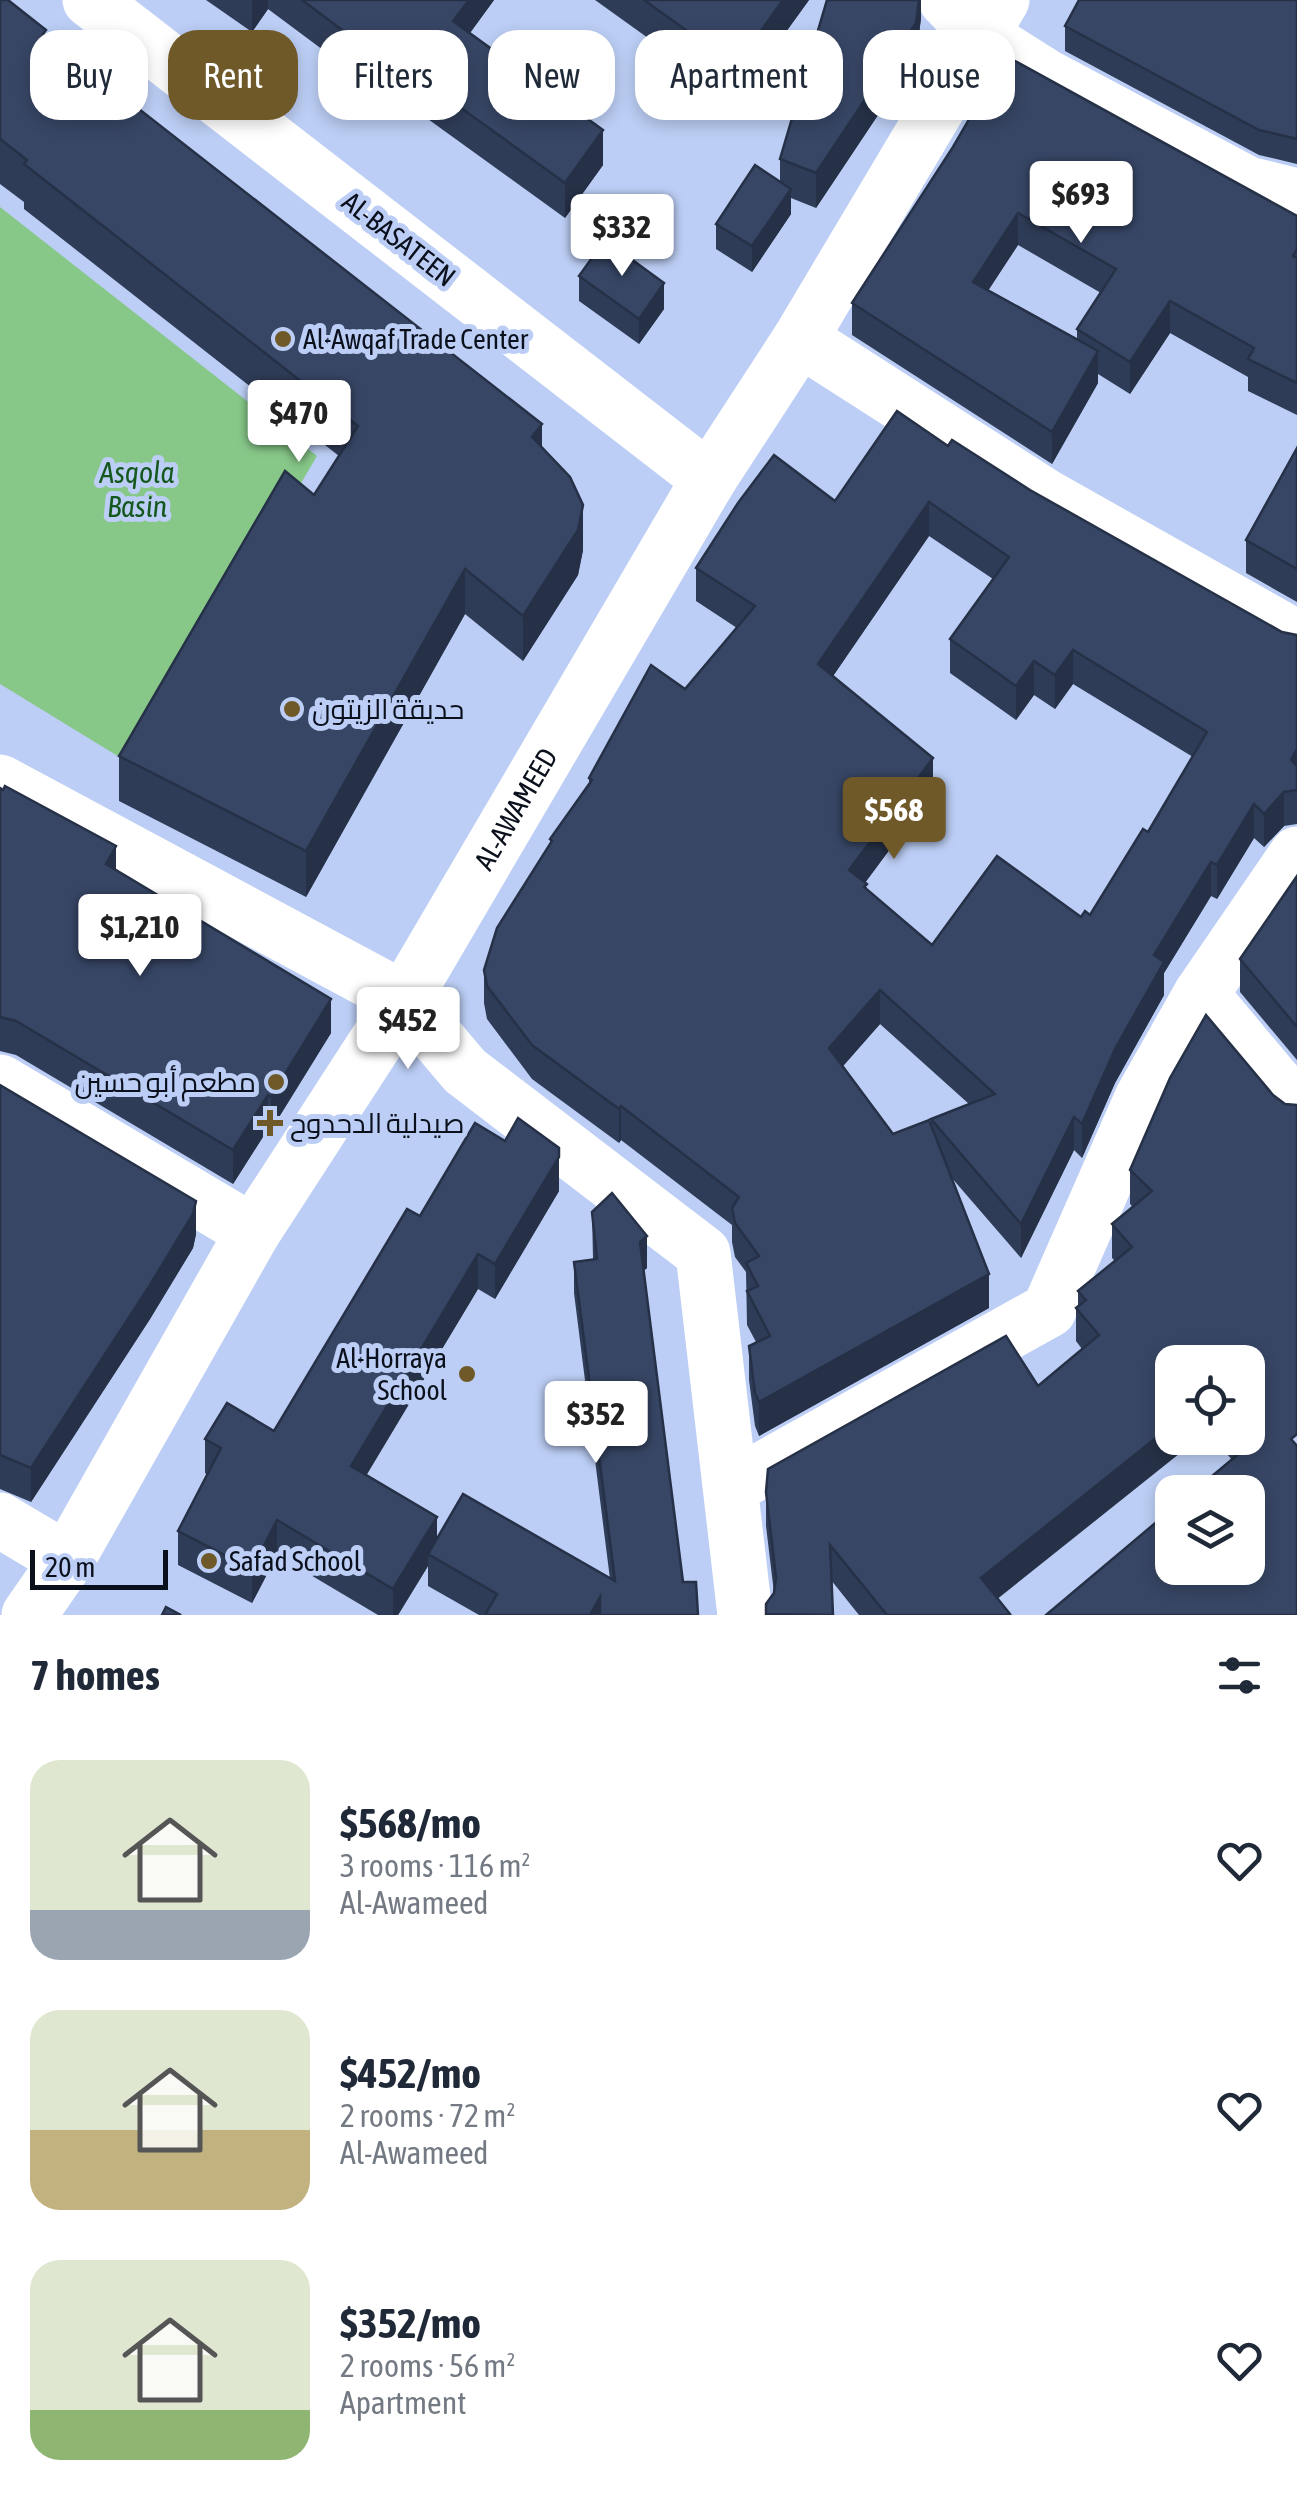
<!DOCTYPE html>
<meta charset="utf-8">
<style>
:root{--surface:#fff;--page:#f2f2f3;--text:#1f2937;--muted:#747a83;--accent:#6f5929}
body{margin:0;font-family:"Asap Condensed",Cairo,sans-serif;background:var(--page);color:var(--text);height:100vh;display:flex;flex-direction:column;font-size:38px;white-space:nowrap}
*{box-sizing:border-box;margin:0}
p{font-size:32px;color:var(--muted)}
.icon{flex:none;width:55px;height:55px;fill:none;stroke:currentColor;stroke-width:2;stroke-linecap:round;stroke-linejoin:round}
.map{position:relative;height:1615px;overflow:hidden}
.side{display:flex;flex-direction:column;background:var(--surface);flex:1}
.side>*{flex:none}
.banner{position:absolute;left:30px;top:30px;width:1238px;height:90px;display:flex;gap:20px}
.buttons{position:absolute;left:1155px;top:1345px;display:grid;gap:20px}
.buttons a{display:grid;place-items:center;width:110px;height:110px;border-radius:20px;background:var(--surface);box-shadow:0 5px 15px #0003;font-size:50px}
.scale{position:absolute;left:30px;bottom:25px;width:138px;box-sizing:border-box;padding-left:10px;border:5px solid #0b101d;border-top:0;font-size:28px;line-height:35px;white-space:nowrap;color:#0b101d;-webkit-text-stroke:8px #bccef5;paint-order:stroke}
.price{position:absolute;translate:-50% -85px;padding:0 22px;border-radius:10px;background:#fff;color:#222;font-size:32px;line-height:65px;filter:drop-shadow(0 2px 5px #0008)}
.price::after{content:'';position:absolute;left:50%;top:60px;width:30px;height:22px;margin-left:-15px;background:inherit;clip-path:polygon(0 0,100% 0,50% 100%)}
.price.selected{background:var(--accent);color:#fff}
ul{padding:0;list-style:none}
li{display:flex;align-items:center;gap:30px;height:250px;padding:0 30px}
li span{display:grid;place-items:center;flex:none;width:280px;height:200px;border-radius:30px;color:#555}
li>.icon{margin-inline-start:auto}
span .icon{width:120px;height:120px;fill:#fffc;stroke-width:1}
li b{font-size:42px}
h2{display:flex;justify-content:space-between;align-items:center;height:120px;padding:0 30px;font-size:42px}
.tag{padding:0 35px;border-radius:30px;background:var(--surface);box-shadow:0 5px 15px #0003;font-size:35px;line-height:90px}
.tag.selected{background:var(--accent);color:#fff}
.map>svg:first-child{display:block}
.water{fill:#87c889}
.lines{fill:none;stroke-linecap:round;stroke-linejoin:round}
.minor{stroke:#fff;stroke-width:55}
.major{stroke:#fff;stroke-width:55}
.wall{fill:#2f3c57;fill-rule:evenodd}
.shaded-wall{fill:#263147}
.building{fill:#374665;stroke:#263147;stroke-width:2.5;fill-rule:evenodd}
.poi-dot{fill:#6f5929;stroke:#bccef5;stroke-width:4}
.labels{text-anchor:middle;stroke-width:10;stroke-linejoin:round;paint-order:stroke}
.street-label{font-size:28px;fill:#0b101d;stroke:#bccef5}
.poi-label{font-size:28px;fill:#0b101d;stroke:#bccef5;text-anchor:start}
.water-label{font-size:30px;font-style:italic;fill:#15581e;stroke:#bccef5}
</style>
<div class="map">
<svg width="1297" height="1615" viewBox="0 0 1297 1615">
<rect width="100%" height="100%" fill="#bccef5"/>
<polygon class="water" points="0,207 317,456 134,766 0,684"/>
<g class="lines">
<g class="minor">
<polyline points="946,0 980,35 1047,77 1248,184 1297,196"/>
<polyline points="800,339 1045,496 1297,638"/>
<polyline points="709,479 800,339 1002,0"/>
<polyline points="0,782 404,999 465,1071 703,1253 745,1615"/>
<polyline points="1201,994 1297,1109"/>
<polyline points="0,1082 253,1232"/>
<polyline points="731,1487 1049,1310 1142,1098 1201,994 1297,854"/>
<polyline points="0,1520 67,1560"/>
</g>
<path class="major" id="s1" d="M29,1615L67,1560L253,1232L404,999L709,479L90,0"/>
</g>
<g class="wall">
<polygon points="0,0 46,36 542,448 583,550 578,575 523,661 465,614 306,897 119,801 119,756 314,495 339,456 24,209 24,202 0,184"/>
<polygon points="206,0 494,0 470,33 603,165 565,218 414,109 409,114 268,9 252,32"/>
<polygon points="595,0 809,0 736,101"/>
<polygon points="921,0 921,18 916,58 816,208 791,198 791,214 752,272 716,249 716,224 780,182 780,159"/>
<polygon points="1297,0 1297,164 1259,155 1065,51 1065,26"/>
<path d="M953,147L1297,216V415L1248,391V377L1170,333L1130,394L1098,374V383L1052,464L852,335V303ZM1018,245L1101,293L1077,329V340L988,290Z"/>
<polygon points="579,276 664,309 639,344 579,301"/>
<path d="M948,446L1030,490L1282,632L1297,635V824L1284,826L1264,847L1254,838L1217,899L1211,896L1164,973V995L1115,1083L1082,1158L1074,1150L1021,1258L951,1177L989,1308L759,1436L755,1426L749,1380V1346L756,1342L747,1325L746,1272L735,1257L732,1242V1225L621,1140L619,1143L532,1079L487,1019L484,1003V970L550,844V839L589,784V778L685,689L737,628L696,601V568ZM929,536L993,579L950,639V673L1016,720L1034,695L1055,709L1073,684L1193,757L1148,832L1090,915L932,945L867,889L865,883L933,791L833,676ZM880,1024L969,1104L931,1119V1124L893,1134L843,1066Z"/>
<polygon points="1297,448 1297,602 1246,573 1246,540"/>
<polygon points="0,788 116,870 331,1033 271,1130 268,1129 233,1184 16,1055 0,1051"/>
<polygon points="1297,876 1297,1060 1240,992 1240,959"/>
<polygon points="0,1085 196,1234 193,1248 150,1319 31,1502 0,1489"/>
<polygon points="1273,1095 1285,1104 1297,1615 1232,1460 1214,1438 1248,1438 1248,1362 1172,1362 997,1599 1010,1615 859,1615 831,1580 833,1615 766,1615 766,1604 774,1593 766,1526 766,1492 1038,1386 1082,1349 1076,1341 1076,1308 1078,1306 1078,1291 1115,1261 1112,1258 1112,1224 1133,1207 1130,1204 1130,1170"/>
<polygon points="559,1191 495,1299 478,1289 366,1475 437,1540 610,1579 574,1293 574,1262 593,1259 592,1212 647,1268 643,1271 683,1582 698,1615 479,1615 428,1586 428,1566 398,1615 378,1615 277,1555 252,1603 178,1565 178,1531 208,1475 205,1473 205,1439 274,1431 420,1216"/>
</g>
<g class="shaded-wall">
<polygon points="252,0 268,0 268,9 252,32"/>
<polygon points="469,0 494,0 453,56 453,21"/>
<polygon points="783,0 809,0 736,101 736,66"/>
<polygon points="919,0 921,0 921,18 916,58 816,208 816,173"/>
<polygon points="414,74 414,109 409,114 409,80"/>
<polygon points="603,130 603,165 565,218 565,183"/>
<polygon points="791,189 791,214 752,272 752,246"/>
<polygon points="1018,213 1018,245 973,314 973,282"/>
<polygon points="664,283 664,309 639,344 639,319"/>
<polygon points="1170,301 1170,333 1130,394 1130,362"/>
<polygon points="1098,351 1098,383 1052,464 1052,432"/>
<polygon points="542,424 542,469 532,437"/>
<polygon points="929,502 929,536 818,698 818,664"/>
<polygon points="583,505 583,550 578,575 523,661 523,616"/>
<polygon points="465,569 465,614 306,897 306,851"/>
<polygon points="1073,650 1073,684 1055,709 1055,675"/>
<polygon points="1034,661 1034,695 1016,720 1016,686"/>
<polygon points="1297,749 1297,783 1291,793 1291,760"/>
<polygon points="933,758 933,791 849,904 849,870"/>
<polygon points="1284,792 1284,826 1264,847 1264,814"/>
<polygon points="1254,804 1254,838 1217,899 1217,865"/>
<polygon points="116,846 116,880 106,864"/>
<polygon points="1211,862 1211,896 1164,973 1164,995 1115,1083 1082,1158 1082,1124 1154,955"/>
<polygon points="880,990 880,1024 829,1082 829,1048"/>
<polygon points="331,999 331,1033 271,1130 271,1097"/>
<polygon points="268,1095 268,1129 233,1184 233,1150"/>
<polygon points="621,1106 621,1140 619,1143 619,1109"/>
<polygon points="1074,1117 1074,1150 1021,1258 1021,1224"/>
<polygon points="559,1157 559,1191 495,1299 495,1264"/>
<polygon points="196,1201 196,1234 193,1248 150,1319 31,1502 31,1468"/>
<polygon points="647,1236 647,1268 640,1274 640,1242"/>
<polygon points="478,1254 478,1289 351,1501 351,1466"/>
<polygon points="989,1274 989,1308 759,1436 759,1402"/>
<polygon points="1172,1425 1172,1438 1199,1438 981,1612 981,1578"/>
<polygon points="437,1517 437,1552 428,1554 428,1566 398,1615 393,1615 393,1589"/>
<polygon points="277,1520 277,1555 252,1603 252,1569"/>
<polygon points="600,1597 600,1615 590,1615"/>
</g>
<g class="building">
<polygon points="0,0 8,0 46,30 43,34 542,424 532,437 570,477 583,505 578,530 523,616 465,569 306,851 119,756 285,471 314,495 358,426 24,164 27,160 0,139"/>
<polygon points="302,0 469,0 453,21 603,130 565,183 414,74 409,80"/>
<polygon points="644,0 783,0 736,66"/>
<polygon points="827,0 919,0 916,23 816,173 780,159"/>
<polygon points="1079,0 1297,0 1297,139 1259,130 1065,26"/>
<polygon points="1006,56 1297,216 1297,249 1293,256 1297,258 1297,383 1248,359 1254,348 1170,301 1130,362 1077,329 1116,269 1018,213 973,282 1098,351 1052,432 852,303 953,147"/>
<polygon points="755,165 791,189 752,246 716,224"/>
<polygon points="605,240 664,283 639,319 579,276"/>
<path d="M897,411L948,446L952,440L1030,490L1282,632L1297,635V749L1291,760L1297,766V790L1284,792L1264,814L1254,804L1217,865L1211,862L1154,955L1164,962L1115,1049L1082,1124L1074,1117L1021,1224L931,1119L995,1094L880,990L829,1048L893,1134L929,1120L989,1274L759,1402L755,1393L749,1346L770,1336L747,1291L758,1286L746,1263L759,1256L735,1223L732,1208L739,1197L621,1106L619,1109L532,1045L487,986L484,970L497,928L552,841L550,839L592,780L589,778L651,665L685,689L755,606L696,568L738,503L774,455L835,501ZM929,502L1009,557L950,639L1016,686L1034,661L1055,675L1073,650L1207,732L1148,832L1143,829L1090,915L1085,911L1081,917L997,856L932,945L864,887L867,884L849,870L933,758L818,664Z"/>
<polygon points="1297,448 1297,569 1246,540"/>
<polygon points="5,786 116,846 106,864 331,999 271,1097 268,1095 233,1150 16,1021 0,1017 0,788 3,790"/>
<polygon points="1297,876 1297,1027 1240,959"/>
<polygon points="1206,1015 1273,1095 1285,1104 1297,1105 1297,1434 1291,1439 1297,1446 1297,1615 1046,1615 1172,1509 1172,1568 1248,1568 1248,1492 1193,1492 1248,1446 1241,1438 1248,1438 1248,1362 1172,1362 1172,1425 981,1578 1010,1614 1008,1615 887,1615 830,1545 833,1615 766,1614 766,1604 774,1593 776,1578 766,1492 768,1469 1006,1336 1038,1386 1099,1335 1076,1308 1086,1300 1078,1291 1132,1247 1112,1224 1152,1191 1130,1170 1170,1078"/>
<polygon points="0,1085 196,1201 193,1214 150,1285 31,1468 0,1455"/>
<polygon points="518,1118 559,1148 559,1157 495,1264 478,1254 351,1466 437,1517 393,1589 277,1520 252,1569 178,1531 221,1448 205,1439 227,1403 274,1431 407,1209 420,1216 475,1123 505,1141"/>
<polygon points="612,1193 647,1236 640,1242 683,1582 696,1582 698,1615 600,1615 600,1597 590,1615 485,1615 497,1594 428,1554 463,1494 615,1581 574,1262 597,1259 592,1212"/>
<polygon points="166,1607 181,1615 162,1615"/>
</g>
<g class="poi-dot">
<circle cx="283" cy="339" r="10"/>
<circle cx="292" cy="709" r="10"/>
<circle cx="276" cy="1082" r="10"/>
<path d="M265 1108h10v10h10v10h-10v10h-10v-10h-10v-10h10z"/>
<circle cx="467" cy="1374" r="10"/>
<circle cx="209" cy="1561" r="10"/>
</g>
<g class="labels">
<g class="street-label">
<text transform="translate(399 239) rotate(38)" y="10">AL-BASATEEN</text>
<text dy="10" stroke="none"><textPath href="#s1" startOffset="942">AL-AWAMEED</textPath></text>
</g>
<g class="poi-label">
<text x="303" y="349">Al-Awqaf Trade Center</text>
<text x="312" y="719">حديقة الزيتون</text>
<text x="256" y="1092" text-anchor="end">مطعم أبو حسين</text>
<text x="290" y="1133">صيدلية الدحدوح</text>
<text x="447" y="1368" text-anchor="end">Al-Horraya<tspan x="447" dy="32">School</tspan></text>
<text x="229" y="1571">Safad School</text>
</g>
<g class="water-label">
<text x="137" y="483">Asqola<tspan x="137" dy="34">Basin</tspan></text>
</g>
</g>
</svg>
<div class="buttons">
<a><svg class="icon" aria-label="locate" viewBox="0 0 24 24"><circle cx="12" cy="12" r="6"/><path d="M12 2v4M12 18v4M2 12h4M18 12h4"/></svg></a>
<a><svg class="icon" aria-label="layers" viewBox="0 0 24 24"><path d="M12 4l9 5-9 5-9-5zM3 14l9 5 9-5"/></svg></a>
</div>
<div class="scale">20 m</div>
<b class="price" style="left:1081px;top:246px">$693</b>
<b class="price" style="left:622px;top:279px">$332</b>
<b class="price" style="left:299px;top:465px">$470</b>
<b class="price selected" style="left:894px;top:862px">$568</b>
<b class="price" style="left:140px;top:979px">$1,210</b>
<b class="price" style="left:408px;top:1072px">$452</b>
<b class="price" style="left:596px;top:1466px">$352</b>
<div class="banner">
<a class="tag">Buy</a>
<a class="tag selected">Rent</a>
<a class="tag">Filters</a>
<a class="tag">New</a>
<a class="tag">Apartment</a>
<a class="tag">House</a>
</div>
</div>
<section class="side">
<h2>7 homes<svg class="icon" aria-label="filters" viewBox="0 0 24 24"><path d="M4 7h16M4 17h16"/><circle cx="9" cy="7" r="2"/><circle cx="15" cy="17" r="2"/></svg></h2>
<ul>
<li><span style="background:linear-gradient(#dfe7d0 75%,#9aa5b1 0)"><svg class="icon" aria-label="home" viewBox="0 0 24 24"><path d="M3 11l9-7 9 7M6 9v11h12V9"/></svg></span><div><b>$568/mo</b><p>3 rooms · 116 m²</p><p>Al-Awameed</p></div><svg class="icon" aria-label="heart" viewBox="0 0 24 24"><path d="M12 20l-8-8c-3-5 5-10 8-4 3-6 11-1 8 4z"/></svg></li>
<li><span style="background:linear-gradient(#dfe7d0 60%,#c2b280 0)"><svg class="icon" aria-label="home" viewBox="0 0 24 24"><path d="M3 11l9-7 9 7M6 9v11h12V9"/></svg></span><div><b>$452/mo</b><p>2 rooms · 72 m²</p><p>Al-Awameed</p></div><svg class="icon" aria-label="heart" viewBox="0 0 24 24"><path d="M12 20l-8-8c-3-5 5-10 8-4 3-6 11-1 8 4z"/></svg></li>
<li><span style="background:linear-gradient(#dfe7d0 75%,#8fb573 0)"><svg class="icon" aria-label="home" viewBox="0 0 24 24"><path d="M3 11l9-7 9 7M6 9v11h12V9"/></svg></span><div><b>$352/mo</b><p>2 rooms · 56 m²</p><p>Apartment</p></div><svg class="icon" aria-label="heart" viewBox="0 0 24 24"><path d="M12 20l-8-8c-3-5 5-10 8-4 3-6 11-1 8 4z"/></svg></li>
</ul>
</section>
